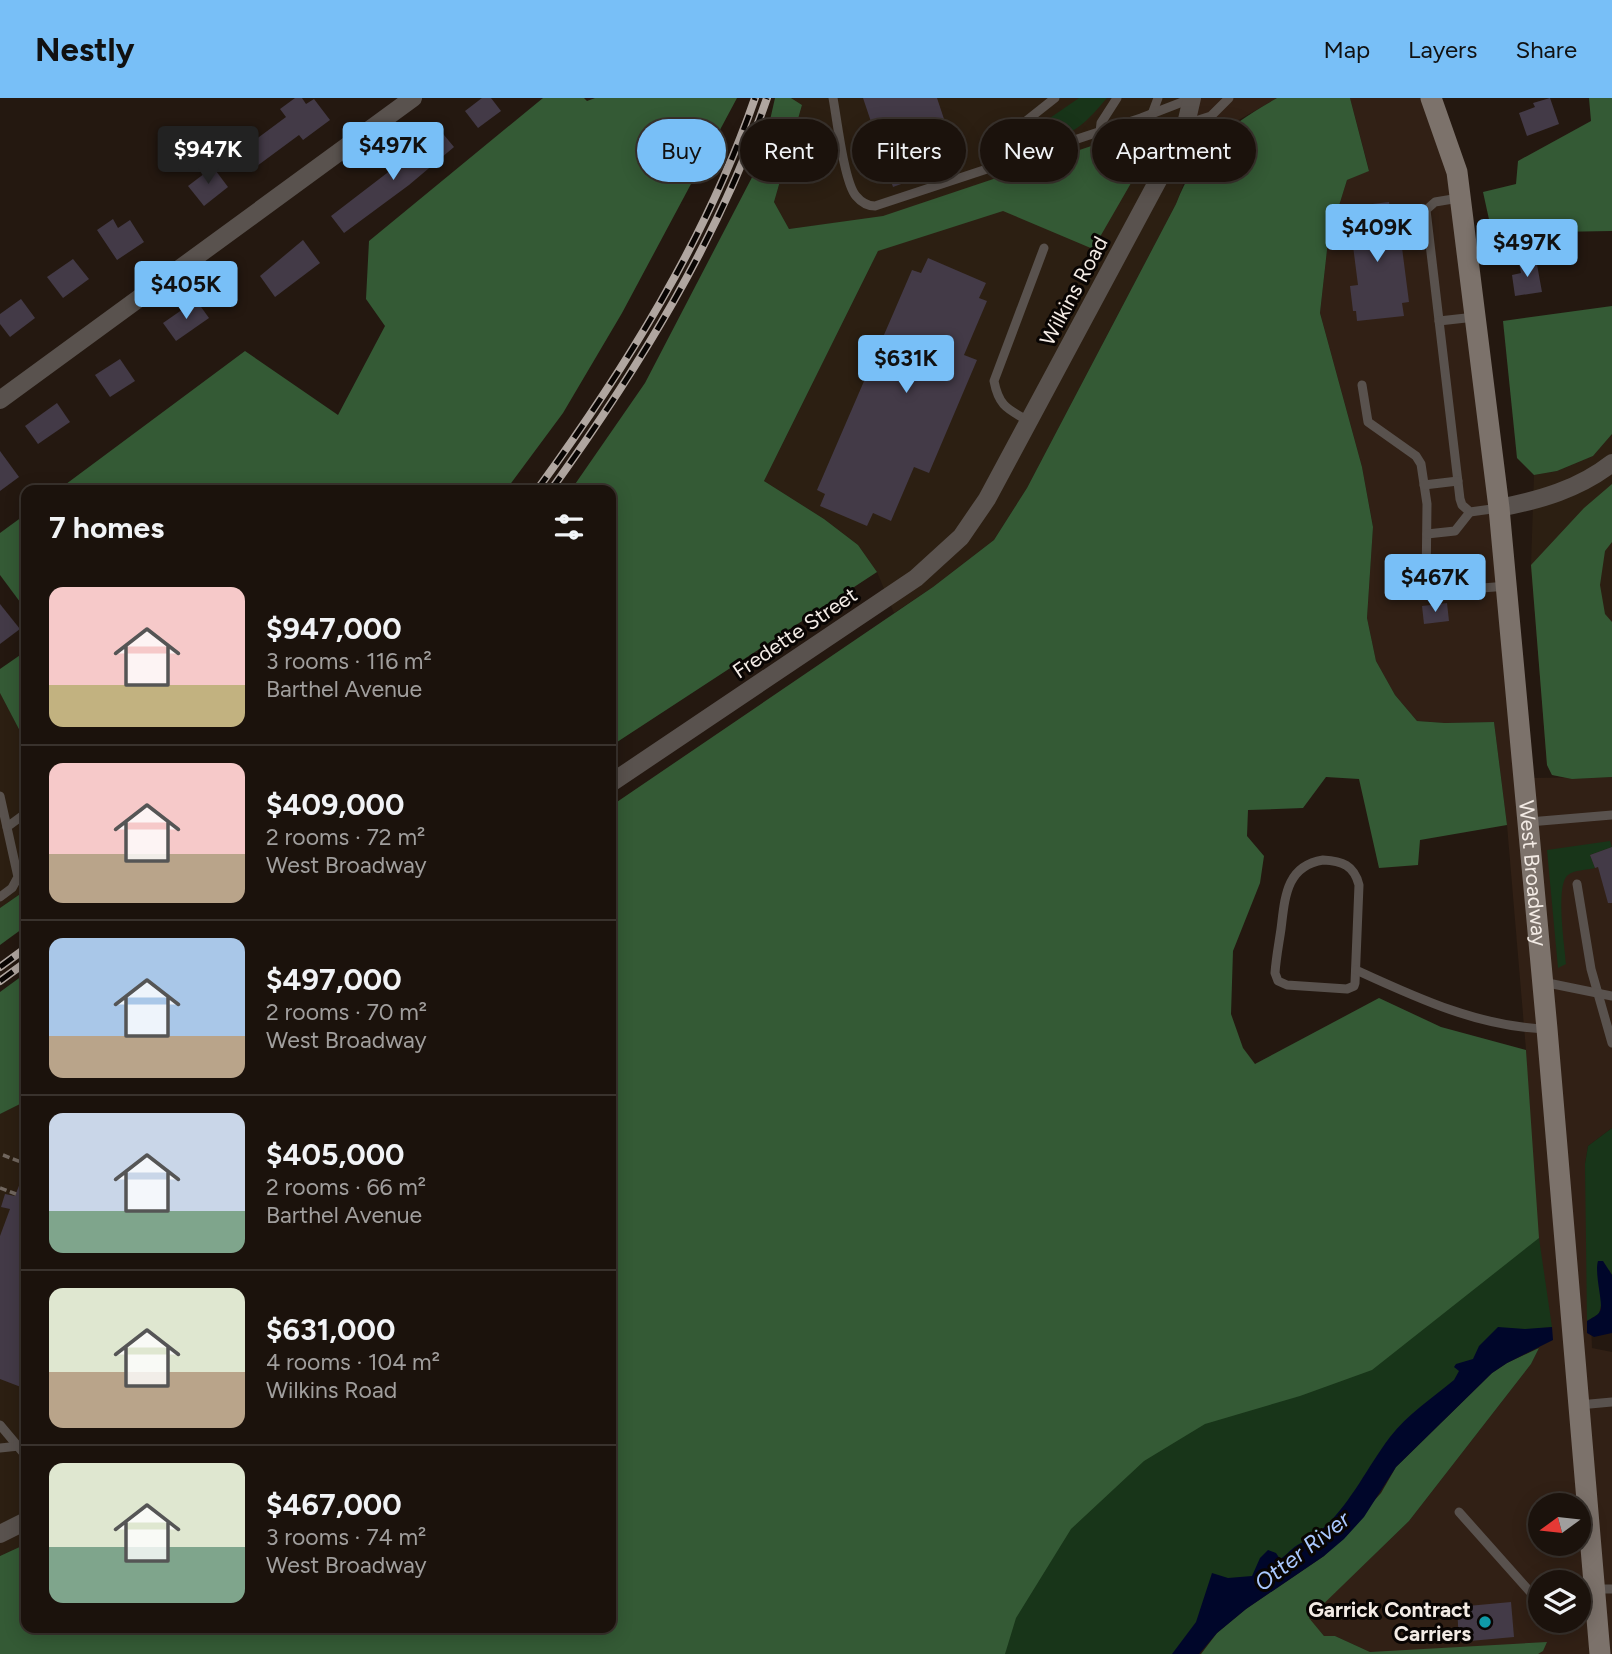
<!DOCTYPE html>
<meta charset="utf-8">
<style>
:root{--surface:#1b120c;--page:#28201a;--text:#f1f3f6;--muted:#a09e9d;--line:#39322d;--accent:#78bff7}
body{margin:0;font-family:Figtree,sans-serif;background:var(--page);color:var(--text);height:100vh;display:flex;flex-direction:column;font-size:26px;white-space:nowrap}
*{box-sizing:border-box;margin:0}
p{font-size:23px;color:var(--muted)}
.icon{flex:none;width:38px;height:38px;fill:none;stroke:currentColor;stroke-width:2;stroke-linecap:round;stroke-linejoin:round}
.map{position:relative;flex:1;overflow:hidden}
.drawer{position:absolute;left:21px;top:387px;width:595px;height:1148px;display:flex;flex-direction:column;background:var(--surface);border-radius:14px;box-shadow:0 4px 18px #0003,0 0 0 2px var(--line)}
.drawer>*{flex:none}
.top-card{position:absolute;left:637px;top:21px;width:665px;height:63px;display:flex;gap:14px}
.needle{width:46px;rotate:255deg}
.controls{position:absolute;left:1528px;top:1395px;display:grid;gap:14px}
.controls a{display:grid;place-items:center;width:63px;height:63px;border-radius:50%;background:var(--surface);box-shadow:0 4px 18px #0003,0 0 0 2px var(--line);font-size:35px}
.price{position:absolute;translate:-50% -60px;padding:0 16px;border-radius:7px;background:var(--accent);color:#111;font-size:23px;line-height:46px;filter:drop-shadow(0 2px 4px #0008)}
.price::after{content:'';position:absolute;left:50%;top:42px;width:21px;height:16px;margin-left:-10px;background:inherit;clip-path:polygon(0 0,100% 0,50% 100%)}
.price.current{background:#222;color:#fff}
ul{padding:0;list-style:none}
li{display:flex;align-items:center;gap:21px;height:175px;padding:0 28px}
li+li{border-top:2px solid var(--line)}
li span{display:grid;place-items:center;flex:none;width:196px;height:140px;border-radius:14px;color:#555}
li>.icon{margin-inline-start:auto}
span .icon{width:84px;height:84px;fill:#fffc;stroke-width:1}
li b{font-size:30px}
h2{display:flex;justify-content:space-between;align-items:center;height:84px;padding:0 28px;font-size:30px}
.pill{padding:0 24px;border-radius:32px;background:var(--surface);box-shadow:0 4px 18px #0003,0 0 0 2px var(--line);font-size:24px;line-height:63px}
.pill.current{background:var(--accent);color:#111}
header{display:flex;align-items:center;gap:42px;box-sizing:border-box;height:98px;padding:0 35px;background:var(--accent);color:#111}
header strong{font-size:33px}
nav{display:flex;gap:38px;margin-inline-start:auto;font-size:24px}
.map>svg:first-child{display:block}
.built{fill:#312015;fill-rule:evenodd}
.industrial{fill:#2c1f12}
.green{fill:#183519}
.forest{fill:#345a35}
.water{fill:#00062a}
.building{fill:#433a47}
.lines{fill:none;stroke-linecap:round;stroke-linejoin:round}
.path{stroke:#71675f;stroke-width:3.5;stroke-dasharray:7 3.5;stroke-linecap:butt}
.lane{stroke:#59524e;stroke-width:9}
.street{stroke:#59524e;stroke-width:18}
.secondary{stroke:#7c726b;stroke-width:21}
.rail-casing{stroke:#b0a6a0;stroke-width:8}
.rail{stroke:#090503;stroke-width:5;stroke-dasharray:16;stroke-linecap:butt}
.culture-dot{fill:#0f9aa8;stroke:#090503;stroke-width:2.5}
.labels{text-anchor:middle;stroke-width:6;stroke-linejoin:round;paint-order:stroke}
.street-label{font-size:21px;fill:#f3ebe5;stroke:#090503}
.poi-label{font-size:21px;font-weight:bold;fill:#f3ebe5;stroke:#090503;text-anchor:end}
.water-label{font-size:23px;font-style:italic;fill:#aac8ff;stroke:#090503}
</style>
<header>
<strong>Nestly</strong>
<nav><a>Map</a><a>Layers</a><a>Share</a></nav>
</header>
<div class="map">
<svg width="1612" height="1556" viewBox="0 0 1612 1556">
<rect width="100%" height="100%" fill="#241810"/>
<g class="built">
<polygon points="1192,0 1277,0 1237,23 1205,53 1186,26"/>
<path d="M1350,0H1431L1457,74L1525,680L1612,679V1030L1588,1048L1585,1066L1592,1250L1612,1254V1556H1370V1554L1335,1538H1324L1308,1520L1409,1423L1531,1266L1539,1250L1526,952L1507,727L1494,624L1445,625L1417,623L1395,597L1376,563L1367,520L1373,428L1362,369L1320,215L1328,143L1347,82L1369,72ZM1540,1407H1578V1446H1540ZM1540,1484H1578V1522H1540Z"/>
</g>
<g class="industrial">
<polygon points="791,0 1192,0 1181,38 1205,53 1186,79 1176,106 1027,390 994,442 933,489 894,515 877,474 858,447 824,421 764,383 878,153 882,119 789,131 774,104 802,7"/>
<polygon points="1612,336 1612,679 1572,681 1552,677 1547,667 1531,467 1534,377 1557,373 1593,358"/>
<polygon points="0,595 20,633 26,630 26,792 0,810"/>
<polygon points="26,1003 26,1446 0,1458 0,1016"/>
</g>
<g class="green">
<path d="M1079,0H1107C1091,18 1072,44 1044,37L1043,28L1047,22Z"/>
<path d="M1610,743L1612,749L1590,757L1595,770C1587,772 1574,772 1568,777C1555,787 1565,849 1566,866L1558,870L1547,752Z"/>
<polygon points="957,893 1539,1140 1552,1229 1543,1230 1493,1258 1350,1422 1178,1556 989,1556"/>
<polygon points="1612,1030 1612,1177 1609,1172 1599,1216 1587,1223 1585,1066 1588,1048"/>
</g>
<g class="forest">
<polygon points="543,0 584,0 587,3 595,0 737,0 622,215 563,315 506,392 58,392 245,253 338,317 385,228 366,201 369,143"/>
<polygon points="775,0 791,0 802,7 774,104 789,131 883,118 1148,29 1157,40 1093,151 1003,113 878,153 764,383 824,421 858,447 877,474 611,648 611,392 571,392 645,285 761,62"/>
<path d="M1277,0H1350L1369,73L1347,82L1328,143L1320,215L1362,369L1373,429L1367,520L1376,563L1395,597L1417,623L1445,625L1494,624L1507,727L1420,742L1418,767L1379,770L1359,681L1326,679L1303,710L1248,712L1247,738L1264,758L1260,785L1233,853L1231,916L1243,950L1255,966L1379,900L1441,929L1526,952L1539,1140L1372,1272L1300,1298L1205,1326L1144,1363L1071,1431L1016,1520L1005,1556H0V1458L26,1446V1530H611V708L933,489L994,442L1027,390L1176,106C1198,50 1227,29 1277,0Z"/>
<polygon points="1589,0 1612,0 1612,133 1492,135 1483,94 1516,86 1518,63 1591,23"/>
<polygon points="1612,208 1612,336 1593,358 1557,373 1534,377 1517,360 1503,223"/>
<polygon points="1612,386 1612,444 1605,453 1600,487 1605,516 1612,524 1612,679 1572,681 1552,677 1547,667 1531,467 1584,410"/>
<polygon points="26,416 26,512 0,477 0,435"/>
<polygon points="26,553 26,635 22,637 0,595 0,571"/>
<polygon points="26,792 26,828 0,847 0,810"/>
<polygon points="26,875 26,1003 0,1016 0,894"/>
<polygon points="1539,1250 1531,1266 1409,1423 1309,1520 1324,1538 1335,1538 1370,1554 1547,1544 1543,1553 1538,1556 1201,1556 1217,1535 1246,1511 1324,1458 1381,1395 1396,1369 1492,1275 1507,1265"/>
</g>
<g class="water">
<path d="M1598,1163H1603L1612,1177V1235L1594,1239L1587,1235V1223C1591,1220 1598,1218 1600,1213C1604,1207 1594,1176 1598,1163Z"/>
<path d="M1498,1229L1525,1231L1552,1229L1553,1242L1507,1265L1492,1275L1396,1369L1364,1419L1344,1441L1324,1458L1246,1511L1217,1535L1199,1556H1172L1196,1524L1212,1475L1228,1480L1252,1478L1260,1460L1268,1452L1276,1455L1280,1461C1287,1457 1290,1452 1296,1448C1302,1444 1309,1442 1315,1437C1348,1412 1365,1372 1390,1339C1407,1317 1432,1300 1454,1282L1459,1273L1454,1269L1456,1266L1473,1261L1479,1248Z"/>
</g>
<g class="building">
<polygon points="295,0 302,0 306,6 314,1 330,22 303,42 299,37 253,71 240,53 286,19 280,11"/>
<polygon points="482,0 491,0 501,13 478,30 465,13"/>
<polygon points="863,0 937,0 958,63 922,75 923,78 893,89"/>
<polygon points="1550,0 1559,26 1527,38 1519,15 1535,9 1533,5"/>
<polygon points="439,31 454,49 409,87 344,135 331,118 417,52"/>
<polygon points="213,69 228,89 204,108 188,88"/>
<polygon points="1389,104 1394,143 1401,142 1409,204 1402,205 1404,218 1357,223 1356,213 1353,213 1350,188 1358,187 1348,109"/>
<polygon points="113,121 118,130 130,122 144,144 117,162 97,132"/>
<polygon points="303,142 320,165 275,199 260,178"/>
<polygon points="928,160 986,185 979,200 987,203 964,257 977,262 929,375 914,369 891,423 873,415 867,428 820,408 825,396 817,392 912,172 921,175"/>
<polygon points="73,161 89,181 63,200 47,179"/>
<polygon points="1536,161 1542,194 1515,198 1512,177 1521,175 1519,165"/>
<polygon points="21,201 35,220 10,239 0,226 0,216"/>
<polygon points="196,202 209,220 176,243 163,225"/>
<polygon points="120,261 135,283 110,299 95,277"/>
<polygon points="57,305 70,324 38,346 25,328"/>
<polygon points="0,353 19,379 0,393"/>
<polygon points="1447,505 1449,523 1424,526 1422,508"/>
<polygon points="0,506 20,531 0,546"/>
<polygon points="1612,749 1612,805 1608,805 1598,769 1595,770 1590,757"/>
<polygon points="25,1072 26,1072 26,1291 0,1281 0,1138 10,1111 1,1109 5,1096 15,1098"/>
<polygon points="1511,1504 1514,1539 1459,1544 1457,1509"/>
</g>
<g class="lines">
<g class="path">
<polyline points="3,1057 26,1066"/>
<polyline points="0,1090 16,1096"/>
</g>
<g class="lane">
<path d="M833,0C837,21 844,84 856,98C861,104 868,108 875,108L1141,20L1190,1"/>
<polyline points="1152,16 1158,0"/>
<polyline points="1186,26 1211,18 1229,0"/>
<polyline points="1100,34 1101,25 1117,0"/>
<polyline points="1008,65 1005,53 1007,38 1055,0"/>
<polyline points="1459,100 1435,104 1426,112 1460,401 1462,407 1470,414 1499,410"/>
<polyline points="1439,223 1475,219"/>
<polyline points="1362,287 1368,324 1416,358 1421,366 1427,406 1426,490 1433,494 1507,488"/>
<path d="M1030,324C1008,311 999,309 994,283L1044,150"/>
<polyline points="1424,387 1458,383"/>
<polyline points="1427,436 1455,433 1470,414"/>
<polyline points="0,698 18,779 12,790 0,799"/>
<polyline points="1529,724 1612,717"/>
<polyline points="7,729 26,715"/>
<path d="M1323,762C1342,763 1354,767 1359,787L1355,885L1354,888L1347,891L1287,887L1278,883L1275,875C1276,860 1279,845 1281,831C1285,799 1286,768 1323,762Z"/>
<polyline points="1577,786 1591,871 1612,945"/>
<path d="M1356,872C1417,900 1479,929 1547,931"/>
<polyline points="1543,884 1612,898"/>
<polyline points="1579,1307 1612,1304"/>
<polyline points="0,1327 26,1358"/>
<polyline points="0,1350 19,1348"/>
<polyline points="1459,1414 1540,1505"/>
<polyline points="1595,1491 1612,1491"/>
<polyline points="1578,1511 1594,1510"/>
</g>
<g class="street">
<polyline points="0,302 413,0"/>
<path d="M1499,410C1540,402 1579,391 1612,365"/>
<polyline points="611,685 916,480 961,439 987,401 1169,62 1186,26 1192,0"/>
<polyline points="0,1436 26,1423"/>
</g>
<path class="secondary" id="s1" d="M1431,0L1457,74L1499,410L1547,931L1600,1556"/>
<defs>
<g id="rail">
<path d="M537,392C625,271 706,142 755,0"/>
<path d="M551,392C638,271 718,142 767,0"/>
<polyline points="0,869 26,850"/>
<polyline points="0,883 26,864"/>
</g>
</defs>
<use href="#rail" class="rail-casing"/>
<use href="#rail" class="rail"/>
</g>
<circle class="culture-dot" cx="1485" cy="1524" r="7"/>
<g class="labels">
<g class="street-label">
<text transform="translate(1074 193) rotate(-62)" y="7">Wilkins Road</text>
<text transform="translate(795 535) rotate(-34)" y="7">Fredette Street</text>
<text dy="7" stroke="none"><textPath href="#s1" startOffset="784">West Broadway</textPath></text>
</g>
<g class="poi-label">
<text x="1471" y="1519">Garrick Contract<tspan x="1471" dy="24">Carriers</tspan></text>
</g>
<g class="water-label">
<text transform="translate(1302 1453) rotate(-38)" y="8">Otter River</text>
</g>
</g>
</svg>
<div class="controls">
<a><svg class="needle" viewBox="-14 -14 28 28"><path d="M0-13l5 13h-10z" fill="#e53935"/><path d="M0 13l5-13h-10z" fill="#a09e9d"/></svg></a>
<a><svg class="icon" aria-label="layers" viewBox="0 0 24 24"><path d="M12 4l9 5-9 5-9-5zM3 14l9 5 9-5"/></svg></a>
</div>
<b class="price" style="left:393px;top:84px">$497K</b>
<b class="price current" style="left:208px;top:88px">$947K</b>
<b class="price" style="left:1377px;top:166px">$409K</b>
<b class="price" style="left:1527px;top:181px">$497K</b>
<b class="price" style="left:186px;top:223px">$405K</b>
<b class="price" style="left:906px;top:297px">$631K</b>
<b class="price" style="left:1435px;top:516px">$467K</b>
<div class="top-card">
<a class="pill current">Buy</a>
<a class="pill">Rent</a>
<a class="pill">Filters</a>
<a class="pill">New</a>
<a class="pill">Apartment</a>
</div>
<section class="drawer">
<h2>7 homes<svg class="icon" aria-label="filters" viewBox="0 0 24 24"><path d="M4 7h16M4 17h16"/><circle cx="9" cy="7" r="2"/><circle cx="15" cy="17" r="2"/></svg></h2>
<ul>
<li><span style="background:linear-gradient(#f6c9c9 70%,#c2b280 0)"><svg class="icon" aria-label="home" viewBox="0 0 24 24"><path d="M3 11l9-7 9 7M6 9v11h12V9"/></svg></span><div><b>$947,000</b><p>3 rooms · 116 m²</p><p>Barthel Avenue</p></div></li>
<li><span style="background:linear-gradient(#f6c9c9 65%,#b9a48a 0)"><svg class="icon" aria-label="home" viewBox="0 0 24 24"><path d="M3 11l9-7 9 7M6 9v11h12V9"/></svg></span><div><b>$409,000</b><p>2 rooms · 72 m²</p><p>West Broadway</p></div></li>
<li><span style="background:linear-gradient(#a9c7e8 70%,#b9a48a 0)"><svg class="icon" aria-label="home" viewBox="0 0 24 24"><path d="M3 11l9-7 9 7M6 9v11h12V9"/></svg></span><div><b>$497,000</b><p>2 rooms · 70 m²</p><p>West Broadway</p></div></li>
<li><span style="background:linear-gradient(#c9d6e8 70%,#7fa58c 0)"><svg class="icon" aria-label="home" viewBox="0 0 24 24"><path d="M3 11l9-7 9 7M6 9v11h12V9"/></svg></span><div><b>$405,000</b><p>2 rooms · 66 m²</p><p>Barthel Avenue</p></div></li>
<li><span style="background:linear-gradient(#dfe7d0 60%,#b9a48a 0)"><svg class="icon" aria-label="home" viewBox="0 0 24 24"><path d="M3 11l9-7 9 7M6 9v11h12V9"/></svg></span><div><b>$631,000</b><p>4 rooms · 104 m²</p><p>Wilkins Road</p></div></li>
<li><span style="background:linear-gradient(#dfe7d0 60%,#7fa58c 0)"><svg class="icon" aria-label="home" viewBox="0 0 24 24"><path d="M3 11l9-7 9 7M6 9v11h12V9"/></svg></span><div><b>$467,000</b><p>3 rooms · 74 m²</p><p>West Broadway</p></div></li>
</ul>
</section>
</div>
